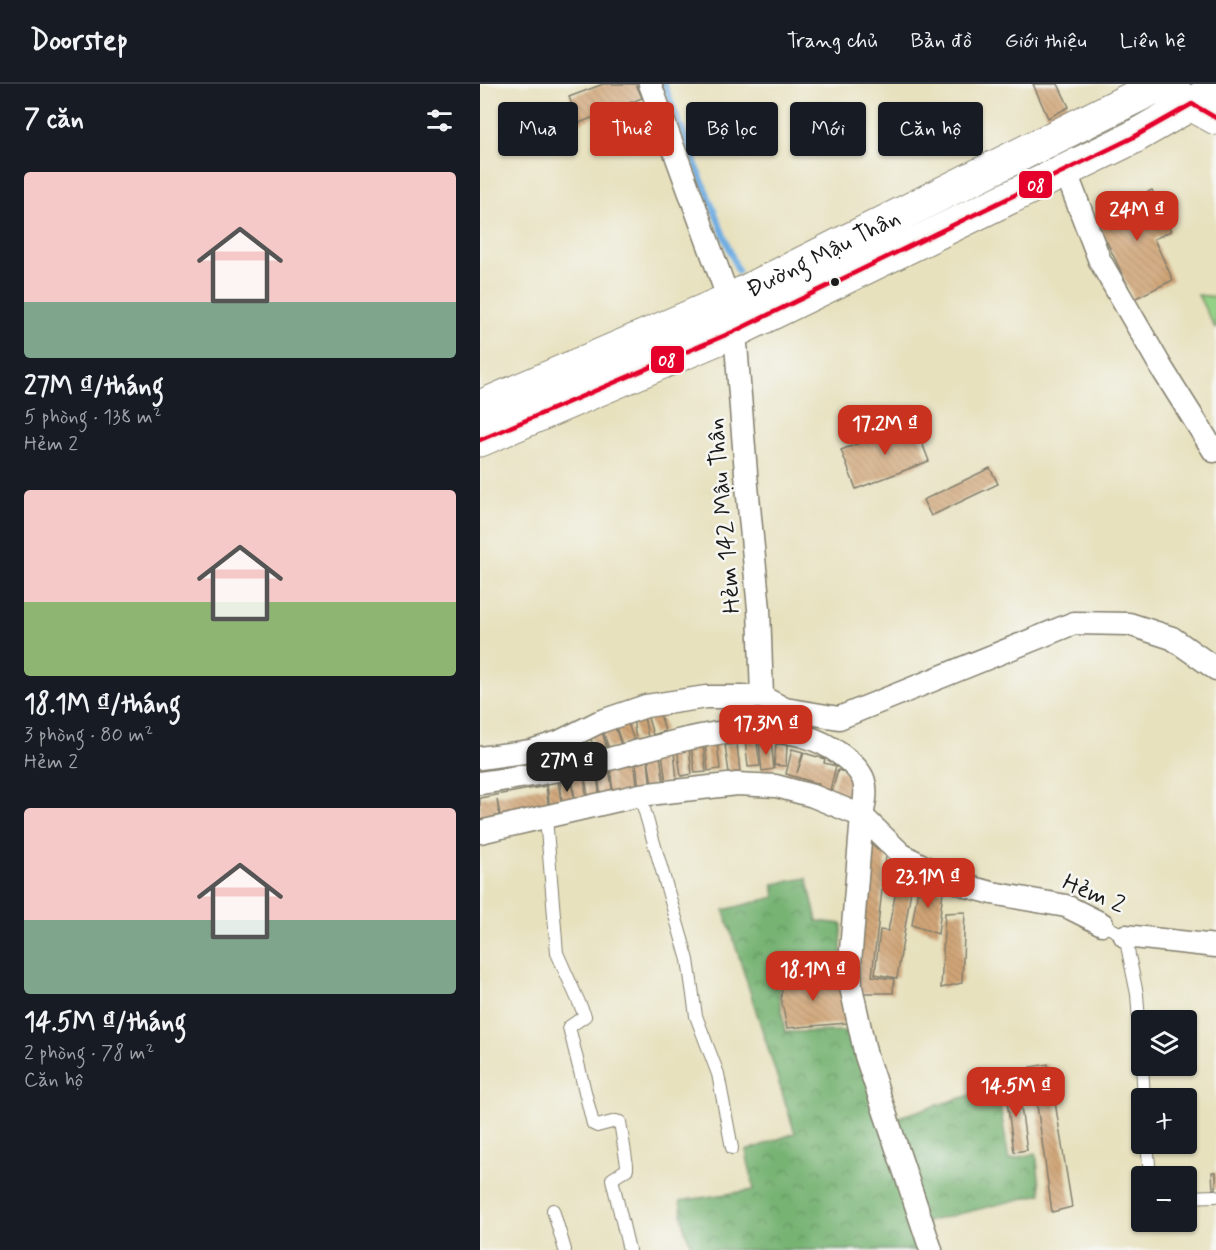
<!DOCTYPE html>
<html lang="vi">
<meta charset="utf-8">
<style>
:root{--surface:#171b24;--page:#242831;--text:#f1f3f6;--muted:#9ea1a6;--line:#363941;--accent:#c8321e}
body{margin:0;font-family:Mynerve,sans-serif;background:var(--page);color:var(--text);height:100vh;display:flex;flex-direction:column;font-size:22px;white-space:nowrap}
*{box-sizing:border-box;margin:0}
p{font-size:20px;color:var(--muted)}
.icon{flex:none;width:33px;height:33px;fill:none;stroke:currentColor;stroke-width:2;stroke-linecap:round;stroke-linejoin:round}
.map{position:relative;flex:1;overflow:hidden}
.panel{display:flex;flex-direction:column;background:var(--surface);width:480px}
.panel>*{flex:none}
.hud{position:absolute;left:18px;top:18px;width:570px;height:54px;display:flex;gap:12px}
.fabs{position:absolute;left:651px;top:926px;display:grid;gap:12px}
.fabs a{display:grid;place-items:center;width:66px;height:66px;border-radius:6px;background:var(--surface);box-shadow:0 2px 4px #0004;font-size:30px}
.price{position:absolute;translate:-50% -51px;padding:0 14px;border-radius:12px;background:var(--accent);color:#fff;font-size:20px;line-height:39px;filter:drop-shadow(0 2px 3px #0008)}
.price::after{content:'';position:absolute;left:50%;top:36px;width:18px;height:14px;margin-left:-9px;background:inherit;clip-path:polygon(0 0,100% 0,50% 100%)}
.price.active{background:#222;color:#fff}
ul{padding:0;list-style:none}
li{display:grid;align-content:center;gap:12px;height:318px;padding:0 24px}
li span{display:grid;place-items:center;height:186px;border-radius:6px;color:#555}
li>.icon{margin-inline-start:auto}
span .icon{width:108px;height:108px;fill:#fffc;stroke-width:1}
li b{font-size:26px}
h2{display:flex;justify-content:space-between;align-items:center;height:72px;padding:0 24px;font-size:26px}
.chip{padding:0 21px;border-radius:6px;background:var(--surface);box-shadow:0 2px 4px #0004;font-size:21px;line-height:54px}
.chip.active{background:var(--accent);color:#fff}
header{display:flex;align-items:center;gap:36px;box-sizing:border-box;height:84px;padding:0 30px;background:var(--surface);border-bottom:2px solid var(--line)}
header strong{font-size:28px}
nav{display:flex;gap:33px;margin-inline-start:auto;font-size:21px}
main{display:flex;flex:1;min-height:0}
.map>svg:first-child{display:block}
.green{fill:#94d186;stroke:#587651;stroke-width:1.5}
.forest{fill:url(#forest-crowns);stroke:#4a6848;stroke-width:1.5}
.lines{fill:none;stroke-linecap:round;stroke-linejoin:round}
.stream{stroke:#6fade2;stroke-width:6}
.building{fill:url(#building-back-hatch)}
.lane-casing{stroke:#827e6d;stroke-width:14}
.street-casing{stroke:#827e6d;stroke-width:25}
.secondary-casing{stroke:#827e6d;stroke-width:35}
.highway-casing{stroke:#827e6d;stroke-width:35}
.lane{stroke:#fff;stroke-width:12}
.street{stroke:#fff;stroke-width:22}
.secondary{stroke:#fff;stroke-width:33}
.highway{stroke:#fff;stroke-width:33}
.bus-1-casing{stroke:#f6f6f2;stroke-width:9}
.bus-1{stroke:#e4002b;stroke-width:4.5}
.bus-dot{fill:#1c1c1c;stroke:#f6f6f2;stroke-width:2}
.labels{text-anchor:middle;stroke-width:5;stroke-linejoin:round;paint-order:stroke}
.street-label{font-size:24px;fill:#1c1c1c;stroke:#f6f6f2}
.line-badge{stroke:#f6f6f2;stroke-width:2}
.badge-label{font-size:16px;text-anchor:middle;font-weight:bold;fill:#fff}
</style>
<header>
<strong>Doorstep</strong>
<nav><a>Trang chủ</a><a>Bản đồ</a><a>Giới thiệu</a><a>Liên hệ</a></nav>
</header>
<main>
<section class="panel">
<h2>7 căn<svg class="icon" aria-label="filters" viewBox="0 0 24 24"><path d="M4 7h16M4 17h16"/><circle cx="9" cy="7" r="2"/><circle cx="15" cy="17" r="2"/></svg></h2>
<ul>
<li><span style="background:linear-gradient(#f6c9c9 70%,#7fa58c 0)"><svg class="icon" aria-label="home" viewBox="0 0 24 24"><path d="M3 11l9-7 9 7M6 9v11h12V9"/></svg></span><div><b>27M ₫/tháng</b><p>5 phòng · 138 m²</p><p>Hẻm 2</p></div></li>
<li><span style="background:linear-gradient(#f6c9c9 60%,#8fb573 0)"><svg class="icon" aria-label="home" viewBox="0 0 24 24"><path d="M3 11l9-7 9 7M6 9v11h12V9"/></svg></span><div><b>18.1M ₫/tháng</b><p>3 phòng · 80 m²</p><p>Hẻm 2</p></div></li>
<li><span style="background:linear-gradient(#f6c9c9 60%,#7fa58c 0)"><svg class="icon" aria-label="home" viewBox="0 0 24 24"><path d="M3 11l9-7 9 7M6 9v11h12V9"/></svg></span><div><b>14.5M ₫/tháng</b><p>2 phòng · 78 m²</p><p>Căn hộ</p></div></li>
</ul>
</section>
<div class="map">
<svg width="736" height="1166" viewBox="0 0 736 1166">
<defs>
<pattern id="forest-crowns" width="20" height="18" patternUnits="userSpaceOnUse" patternTransform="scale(1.5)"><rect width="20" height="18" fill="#77b373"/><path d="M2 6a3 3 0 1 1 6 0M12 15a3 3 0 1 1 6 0" fill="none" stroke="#61915e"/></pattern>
<pattern id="building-back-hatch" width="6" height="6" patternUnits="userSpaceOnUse" patternTransform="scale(1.5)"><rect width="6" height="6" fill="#d0a577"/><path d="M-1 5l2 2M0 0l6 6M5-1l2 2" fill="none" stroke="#b28d66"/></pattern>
</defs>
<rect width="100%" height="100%" fill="#f6f6f2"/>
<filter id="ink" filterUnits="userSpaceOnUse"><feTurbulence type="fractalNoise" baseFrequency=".0167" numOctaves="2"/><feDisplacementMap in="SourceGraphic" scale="12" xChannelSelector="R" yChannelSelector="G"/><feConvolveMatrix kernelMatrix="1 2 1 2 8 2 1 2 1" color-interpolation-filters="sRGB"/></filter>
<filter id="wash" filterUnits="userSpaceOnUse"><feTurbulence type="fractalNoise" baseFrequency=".008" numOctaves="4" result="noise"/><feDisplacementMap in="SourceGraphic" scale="24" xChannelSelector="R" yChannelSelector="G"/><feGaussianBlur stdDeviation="1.35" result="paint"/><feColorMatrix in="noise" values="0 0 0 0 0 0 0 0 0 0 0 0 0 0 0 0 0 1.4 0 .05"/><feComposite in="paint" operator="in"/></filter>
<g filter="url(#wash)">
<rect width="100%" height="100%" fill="#e7e1be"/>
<polygon class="green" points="718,211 736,213 736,246"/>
<polygon class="forest" points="327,794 337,837 362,840 360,891 302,892 299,911 305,948 374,947 402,1038 517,1003 529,1076 556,1069 561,1110 446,1138 452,1166 214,1166 205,1147 200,1117 274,1106 266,1067 315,1049 244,826 295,813 293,800"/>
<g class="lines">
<polyline class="stream" points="184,0 258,187"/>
</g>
<g id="blocks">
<g class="building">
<polygon points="123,0 156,0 162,14 99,39 89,13"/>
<polygon points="553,0 578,0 589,23 568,34"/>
<polygon points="672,106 691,147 674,155 693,196 654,215 615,133"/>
<polygon points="434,338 449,377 376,405 361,366"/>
<polygon points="510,384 518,400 451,432 443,416"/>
<polygon points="179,626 185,647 173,651 167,630"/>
<polygon points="164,633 168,653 156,656 153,634"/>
<polygon points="147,636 154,657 142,661 135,640"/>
<polygon points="134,640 141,661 129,665 122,644"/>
<polygon points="121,644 127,665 115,669 109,648"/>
<polygon points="105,654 108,673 93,674 91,656"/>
<polygon points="276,654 280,682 268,683 265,655"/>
<polygon points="237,657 240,685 228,687 225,659"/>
<polygon points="291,657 294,685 282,687 279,659"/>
<polygon points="223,660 226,688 215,689 211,661"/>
<polygon points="257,660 260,688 249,689 245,661"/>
<polygon points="296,660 307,661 306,682 294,681"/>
<polygon points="209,663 212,690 201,692 197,664"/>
<polygon points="312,665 323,668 317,689 324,669 345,675 344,679 356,682 350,706 338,703 339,700 306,690"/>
<polygon points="194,668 197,696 186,698 182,670"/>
<polygon points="180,672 184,699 172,701 168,673"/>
<polygon points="168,677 171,705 159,706 156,678"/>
<polygon points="154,679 158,707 133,709 130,681"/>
<polygon points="129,684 133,712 121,713 117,685"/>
<polygon points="358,686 368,689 368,692 379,695 373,719 351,711"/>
<polygon points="117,690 120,718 109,719 105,692"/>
<polygon points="104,693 107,720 96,722 92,694"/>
<polygon points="91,694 95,722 83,723 80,696"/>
<polygon points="78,697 82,725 70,727 67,699"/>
<polygon points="66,702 69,730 21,738 17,715 20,739 0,742 0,714"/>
<polygon points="388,757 406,772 392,892 414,895 413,909 376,909"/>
<polygon points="419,792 432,800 417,894 395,890 400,846 408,847"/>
<polygon points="446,800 463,807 458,850 432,841 438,805 444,806"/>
<polygon points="485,828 482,899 461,904 465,829"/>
<polygon points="361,894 367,939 307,944 301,914 303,895"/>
<polygon points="568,980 574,1012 555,1016 550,983"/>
<polygon points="538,1001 547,1066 534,1068 525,1003"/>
<polygon points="575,1018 592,1123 572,1128 557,1021"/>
<polygon points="732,1088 736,1088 736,1105 733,1105"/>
</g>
</g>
</g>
<g filter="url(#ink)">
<use href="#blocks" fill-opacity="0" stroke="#827e6d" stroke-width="1.5"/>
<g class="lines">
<defs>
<g id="lane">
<polyline points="160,711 208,876 216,932 238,990 252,1064"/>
<polyline points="66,733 77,869 105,932 89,943 113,1040 117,1042 136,1037 140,1038 147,1081 147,1085 132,1095 149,1166"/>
<polyline points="622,840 645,852 657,910 662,979"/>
<polyline points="662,981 664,1014"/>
<polyline points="667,1059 670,1092"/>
<polyline points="706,1113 736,1112"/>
<polyline points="73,1126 85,1166"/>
</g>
<g id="street">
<polyline points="170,0 249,216"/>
<polyline points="585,86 620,177 681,283 734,367"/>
<polyline points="255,247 267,402 279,525 282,613"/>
<polyline points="0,674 51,667 79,658 119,638 166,622 226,613 282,613 305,625 359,634 594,539 649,540 692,554 736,585"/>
<path d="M0,699C38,694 75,687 113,679C187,662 291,619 360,670C387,690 389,700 382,732L370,879L371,903L386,972L451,1166"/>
<polyline points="0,748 160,711 257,700 296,702 333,712 382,732 421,770 457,790 490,803 512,809 586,822 622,840"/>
<polyline points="645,852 736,862"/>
</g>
<g id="secondary">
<path id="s1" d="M0,323L249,216L681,0"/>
<polyline points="0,356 255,247 652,54 732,8"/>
</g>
<g id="highway">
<polyline points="675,0 736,34"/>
<polyline points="734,0 736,1"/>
</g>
</defs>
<use href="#lane" class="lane-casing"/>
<use href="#street" class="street-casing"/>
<use href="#secondary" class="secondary-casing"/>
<use href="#highway" class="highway-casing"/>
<use href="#lane" class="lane"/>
<use href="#street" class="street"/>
<use href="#secondary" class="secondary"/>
<use href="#highway" class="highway"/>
<defs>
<polyline id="bus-1" points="0,356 255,247 652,54 712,20 736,34"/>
</defs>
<use href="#bus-1" class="bus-1-casing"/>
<use href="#bus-1" class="bus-1"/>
</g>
</g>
<circle class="bus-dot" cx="355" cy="198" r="5"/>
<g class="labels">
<g class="street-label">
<text dy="8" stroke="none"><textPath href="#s1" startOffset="376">Đường Mậu Thân</textPath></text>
<text transform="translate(243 432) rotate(-95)" y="8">Hẻm 142 Mậu Thân</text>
<text transform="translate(614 809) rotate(23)" y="8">Hẻm 2</text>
</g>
</g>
<g class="line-badge">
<rect x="538" y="86" width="35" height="29" rx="6" fill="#e4002b"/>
<rect x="170" y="261" width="35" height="29" rx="6" fill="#e4002b"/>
</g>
<g class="badge-label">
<text x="556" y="107">08</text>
<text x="187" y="282">08</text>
</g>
</svg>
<div class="fabs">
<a><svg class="icon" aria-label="layers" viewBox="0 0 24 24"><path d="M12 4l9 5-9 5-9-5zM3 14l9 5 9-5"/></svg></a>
<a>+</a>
<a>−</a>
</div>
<b class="price" style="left:657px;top:158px">24M ₫</b>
<b class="price" style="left:405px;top:372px">17.2M ₫</b>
<b class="price" style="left:286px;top:672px">17.3M ₫</b>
<b class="price active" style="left:87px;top:709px">27M ₫</b>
<b class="price" style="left:448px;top:825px">23.1M ₫</b>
<b class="price" style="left:333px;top:918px">18.1M ₫</b>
<b class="price" style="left:536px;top:1034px">14.5M ₫</b>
<div class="hud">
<a class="chip">Mua</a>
<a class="chip active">Thuê</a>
<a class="chip">Bộ lọc</a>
<a class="chip">Mới</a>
<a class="chip">Căn hộ</a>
</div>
</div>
</main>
